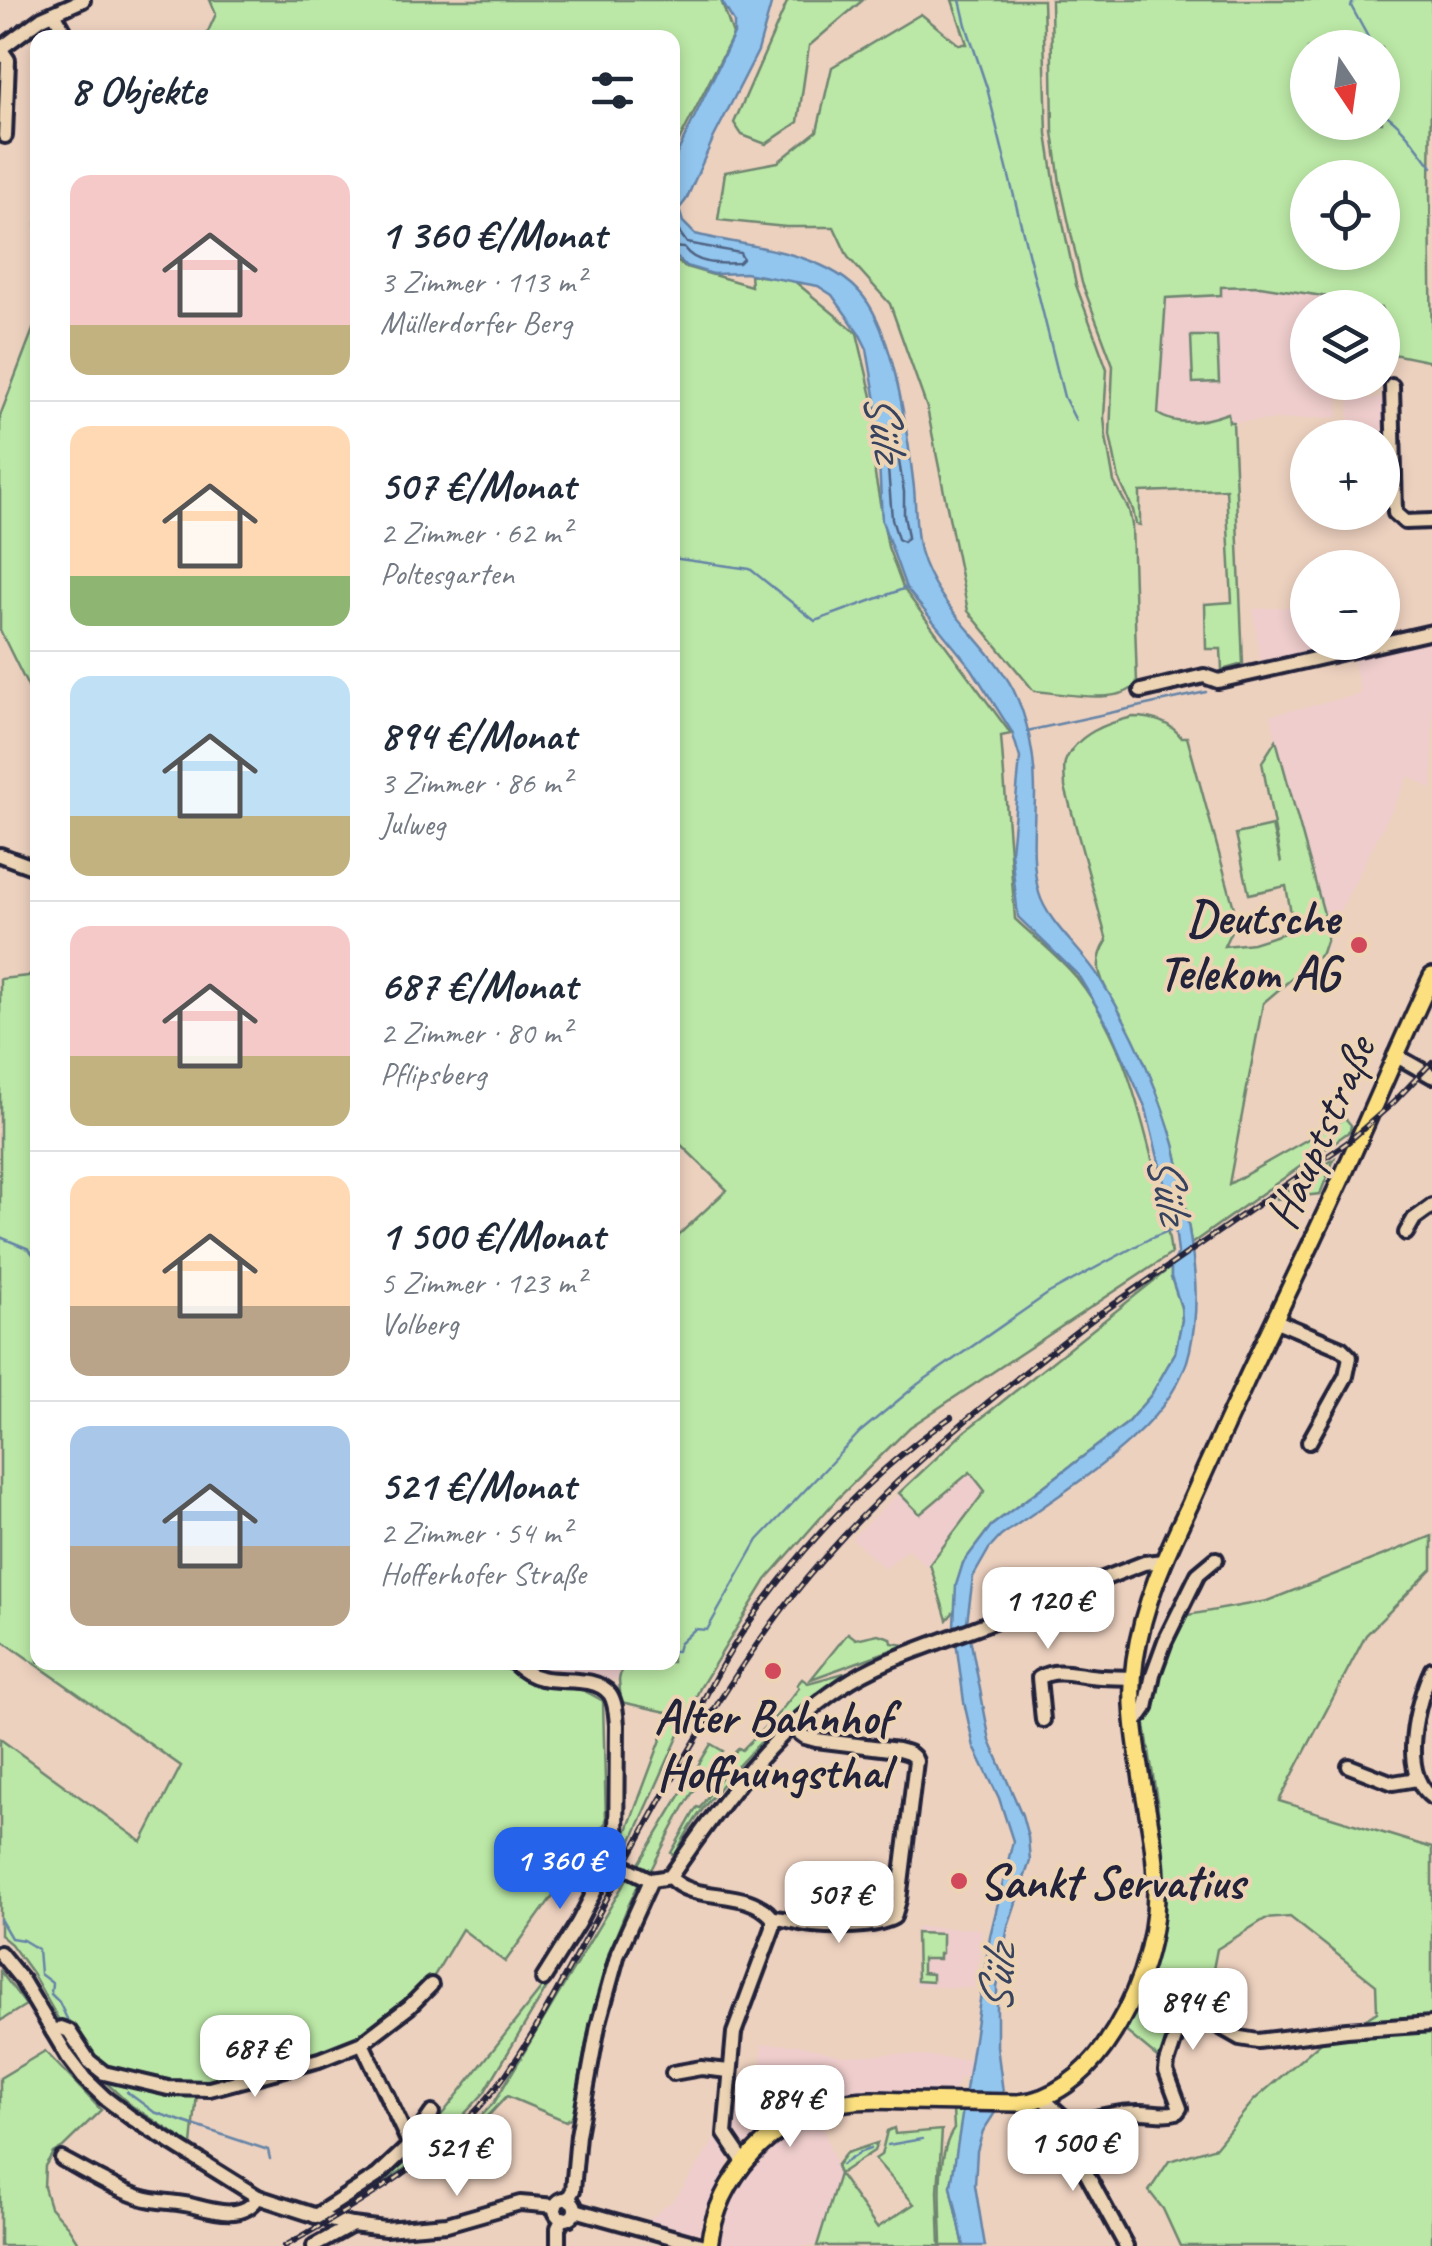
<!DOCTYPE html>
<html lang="de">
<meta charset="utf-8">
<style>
:root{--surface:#fff;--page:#f2f2f3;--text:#1f2937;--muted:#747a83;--line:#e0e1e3;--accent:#2563eb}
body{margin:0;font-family:Caveat,sans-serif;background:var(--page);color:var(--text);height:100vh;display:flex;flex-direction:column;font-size:38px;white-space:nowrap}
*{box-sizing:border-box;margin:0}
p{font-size:32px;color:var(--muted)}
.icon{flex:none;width:55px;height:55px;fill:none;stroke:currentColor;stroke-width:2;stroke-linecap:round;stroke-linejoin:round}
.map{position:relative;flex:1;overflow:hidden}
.drawer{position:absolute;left:30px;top:30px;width:650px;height:1640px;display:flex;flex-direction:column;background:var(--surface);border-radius:20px;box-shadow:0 5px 15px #0003}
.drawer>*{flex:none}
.needle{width:65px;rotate:167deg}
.tools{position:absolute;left:1290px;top:30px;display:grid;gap:20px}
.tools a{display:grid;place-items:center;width:110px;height:110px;border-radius:50%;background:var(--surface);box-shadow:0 5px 15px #0003;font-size:50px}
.price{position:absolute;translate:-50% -85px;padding:0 22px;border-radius:20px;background:#fff;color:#222;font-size:32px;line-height:65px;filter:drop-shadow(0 2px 5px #0008)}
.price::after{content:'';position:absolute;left:50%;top:60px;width:30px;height:22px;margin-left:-15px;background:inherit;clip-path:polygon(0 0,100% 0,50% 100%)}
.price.on{background:var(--accent);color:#fff}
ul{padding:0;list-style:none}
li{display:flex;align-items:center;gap:30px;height:250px;padding:0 40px}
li+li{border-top:2px solid var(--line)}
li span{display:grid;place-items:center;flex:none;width:280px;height:200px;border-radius:20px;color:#555}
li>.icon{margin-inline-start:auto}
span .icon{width:120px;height:120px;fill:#fffc;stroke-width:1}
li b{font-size:42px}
h2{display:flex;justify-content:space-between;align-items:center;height:120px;padding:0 40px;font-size:42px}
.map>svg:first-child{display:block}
.built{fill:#eecdcc}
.green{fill:#bbe8a6;stroke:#6e8570;stroke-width:2.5;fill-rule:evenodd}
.water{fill:#92c6ef;stroke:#6584a7;stroke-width:2.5}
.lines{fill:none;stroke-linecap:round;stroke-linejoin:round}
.shore{stroke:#4f6483;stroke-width:2.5}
.stream{stroke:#6584a7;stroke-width:2.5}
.minor-casing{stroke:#22223b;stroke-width:20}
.major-casing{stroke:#22223b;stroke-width:22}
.minor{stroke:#ecd4b4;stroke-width:12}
.major{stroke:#fce080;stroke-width:15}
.rail-casing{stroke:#22223b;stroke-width:6}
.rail{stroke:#ecd4b4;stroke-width:2.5;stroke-dasharray:8;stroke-linecap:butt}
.poi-dot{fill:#d1495b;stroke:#ecd4b4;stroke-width:4}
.labels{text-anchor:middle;stroke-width:8;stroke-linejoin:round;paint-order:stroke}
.poi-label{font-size:48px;font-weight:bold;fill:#22223b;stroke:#ecd4b4;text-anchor:end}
.street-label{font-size:48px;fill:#22223b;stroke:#ecd4b4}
.water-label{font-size:50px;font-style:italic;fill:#38435f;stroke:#ecd4b4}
</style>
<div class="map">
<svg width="1432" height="2246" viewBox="0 0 1432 2246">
<rect width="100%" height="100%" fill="#edd1bf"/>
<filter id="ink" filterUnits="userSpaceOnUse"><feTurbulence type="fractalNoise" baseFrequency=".01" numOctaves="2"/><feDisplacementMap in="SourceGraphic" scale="20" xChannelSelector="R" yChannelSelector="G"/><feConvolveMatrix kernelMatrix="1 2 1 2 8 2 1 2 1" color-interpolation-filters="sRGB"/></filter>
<g filter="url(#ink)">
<g class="built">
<polygon points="1260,286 1340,299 1341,307 1308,308 1308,382 1337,383 1338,417 1229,422 1227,413 1210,419 1169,421 1158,414 1166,297 1220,295 1220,287"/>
<polygon points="1391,398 1393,490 1383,490 1382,438 1349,437 1349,399"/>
<polygon points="1307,606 1308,642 1343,643 1343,646 1263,663 1260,661 1253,609"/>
<polygon points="1432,638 1432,789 1409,776 1329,932 1276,740 1271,715 1361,694 1353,657"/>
<polygon points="970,1471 985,1491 927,1567 908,1548 885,1569 852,1538 899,1493 920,1514"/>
<polygon points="520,1663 623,1663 619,1680 542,1673"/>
<polygon points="916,1927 982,1929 974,1988 915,1986"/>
<polygon points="762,2044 798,2045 842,2056 895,2054 969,2060 967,2077 960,2077 953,2092 866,2090 824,2096 794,2110 731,2156 696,2241 643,2225 677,2197 730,2116 761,2077"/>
<polygon points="820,2119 839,2174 817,2246 715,2246 727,2209 749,2172 785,2133"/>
</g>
<g class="green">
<polygon points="210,0 721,0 733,35 673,153 672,38 205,38 216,14"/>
<polygon points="788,0 863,0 809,46 798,122 766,144 742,135 734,123"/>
<path d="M952,0H1043L1047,134L1054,180L1076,285L1107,369L1104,417L1106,437L1114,482L1129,510L1132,525L1137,684C1118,706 1062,693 1034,691L968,611L927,408L890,304L848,257L834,227H786L718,220L725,172L778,162L817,131L832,67L921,14L958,44H967Z"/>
<path d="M1051,0H1432L1430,191L1432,362L1383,352L1382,308L1357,307L1353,301L1260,286L1221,287V295L1166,298L1158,414C1177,427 1206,421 1228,413L1229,422H1233L1243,664L1222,670L1221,649H1206L1205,604L1232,602L1226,489L1140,492V525L1136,524L1133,510L1119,479L1110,435L1113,365L1082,283L1060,183L1053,132ZM1308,48H1382V122H1308ZM1308,178H1382V252H1308Z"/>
<polygon points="37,222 37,705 0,630 0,416 37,319"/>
<path d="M673,259L686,267L751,286L750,275L793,280L857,333L874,405L875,475L888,547L903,588L1011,734L1001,736L1015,919C1035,938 1060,957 1077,978C1118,1030 1135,1092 1151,1155C1159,1188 1167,1220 1171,1254L910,1427L836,1500L766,1580L700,1688L623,1860L620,1849L671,1713L621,1702L619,1680L623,1663L672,1662L673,1240L727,1190L673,1137Z"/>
<polygon points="1217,336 1219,382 1193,383 1191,336"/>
<path d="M1133,717C1151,717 1170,722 1181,737H1187L1234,908L1232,929L1224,946L1253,943L1294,930L1286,886L1249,894L1236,834L1272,826L1281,863L1262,762L1276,740L1329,932L1322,953L1263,1003L1229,1184L1345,1118L1351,1125L1350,1131L1191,1244C1186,1211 1183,1177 1174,1145C1160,1093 1137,1044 1110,997C1099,976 1093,963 1107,941L1065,787C1065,779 1063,768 1065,762C1076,734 1107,723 1133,717Z"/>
<path d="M37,968L38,1662L501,1663C523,1687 544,1684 574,1688C584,1689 594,1696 603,1701L606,1822L505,1962L462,1929L434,1976L417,1993L395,2013L339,2051L202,2088L107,2071L60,2022L32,1973L11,1944L0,1935V1739L142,1842L181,1766L0,1639V979L28,976Z"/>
<polygon points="1334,1159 1320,1194 1276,1199"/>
<polygon points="1171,1267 1171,1277 1181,1307 1182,1320 1175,1353 1151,1395 1126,1424 991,1526 963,1563 957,1585 956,1609 947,1620 930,1564 985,1491 970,1472 920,1514 899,1493 964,1432"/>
<path d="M1432,1536V1569L1366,1635L1279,1801L1432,1848V2019L1356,2025L1377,2012L1376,1985L1290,1917L1265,1919L1217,1949L1208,1995L1204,1986C1201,1985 1198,1984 1196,1984C1180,1988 1167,2046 1163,2062L1124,2030L1139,2003L1148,1980L1164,1919L1166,1888L1157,1801L1145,1725L1160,1664L1182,1616L1267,1601Z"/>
<polygon points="848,1633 856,1639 878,1634 891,1638 892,1643 905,1645 811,1679"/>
<path d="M848,1672L804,1707L766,1743L762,1741C731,1771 692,1817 675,1856L671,1853L697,1807L700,1808L730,1763L728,1760L739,1748L742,1750L779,1713L799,1688L797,1685L802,1679L808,1683Z"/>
<path d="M711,1744L723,1751C693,1785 671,1830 651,1870L636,1869Z"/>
<polygon points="614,1867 616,1871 484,2093 424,2157 337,2210 334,2207 384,2178 444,2112 540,1990"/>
<path d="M632,1875L639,1883C601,1958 586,2032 574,2115L566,2121L507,2096L474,2131L438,2159L494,2103L628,1877Z"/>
<polygon points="916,1933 942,1934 942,1953 939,1954 939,1959 922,1959 922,1973 932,1974 932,1982 917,1981"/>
<polygon points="0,1971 26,2005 0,2021"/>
<polygon points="1432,2027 1432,2246 1180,2246 1163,2209 1149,2191 1169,2161 1216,2147 1254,2100 1328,2036"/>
<polygon points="45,2051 101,2110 63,2147 53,2153 45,2166 44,2187 50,2207 68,2227 80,2246 0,2246 0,2078"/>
<polygon points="99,2076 197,2093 192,2145 129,2104"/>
<path d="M964,2110L951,2186L964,2246H942C942,2212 934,2157 954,2129L953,2111Z"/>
<polygon points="894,2128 895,2134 942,2130 938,2191 940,2246 817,2246 839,2174 836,2166 846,2153 877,2143 874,2151 839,2174 877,2228 914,2204 875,2159 881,2155 887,2131"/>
</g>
<path class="water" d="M721,0L772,1L758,51L713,139L686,200L679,209L683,222L695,234C750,248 835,251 868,303C896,346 908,436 914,488C916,509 915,530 920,551C936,608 987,640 1013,689C1028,719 1035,756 1035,790C1035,824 1030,860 1039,893C1047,922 1083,951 1099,977C1132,1028 1157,1086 1174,1144C1181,1170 1184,1197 1188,1223C1195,1268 1200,1304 1190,1350C1173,1431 1063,1490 1001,1536L989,1549L973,1577L967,1622L990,1741L1022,1815L1028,1837L1030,1861L1008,1926L997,1988V2046L1003,2092L996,2111L983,2131L977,2151L975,2185L985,2246H964L951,2186L990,1936L1013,1841L999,1798L974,1747L964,1702L954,1626L956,1585L963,1563L991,1526L1126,1424L1151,1395L1175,1353L1182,1320L1181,1307L1171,1277V1267L1178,1253L1175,1227L1146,1109L1112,1032L1078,975L1018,917L1011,852L1020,758L1012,732L972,669L906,588L882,521L876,401L867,349L859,333L832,295L818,286L745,273L713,274L686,266L673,254V162L734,34V22Z"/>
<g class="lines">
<g class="shore">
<path d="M672,222L687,243L740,253L743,259L739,263C719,264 696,265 684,248L672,247"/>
<polygon points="892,445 897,449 904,492 904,515 908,537 903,542 898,539 892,519 887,456 888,448"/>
</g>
<g class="stream">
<polyline points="960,0 966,25 987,88 1064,397 1076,421"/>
<polyline points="1354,0 1351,6 1374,48"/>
<path d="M1382,112C1404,126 1417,148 1432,167"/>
<polyline points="672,558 750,569 815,621 906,588"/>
<polyline points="1027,731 1206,692"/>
<polyline points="0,1237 29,1249 38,1261"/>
<polyline points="672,1651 677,1651 679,1644 695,1629 707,1630 758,1540 860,1432 918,1384 1049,1293 1149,1239 1175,1228"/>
<polyline points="476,1662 489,1668 506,1669"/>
<polyline points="582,1662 583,1662"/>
<polyline points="533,1665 548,1662"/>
<polyline points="0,1919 11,1938 23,1940 38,1949 40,1974 52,1983 51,1994 59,2002 69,2023"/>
<polyline points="127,2092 154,2112 268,2150 270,2159"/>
<polyline points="888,2145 922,2139"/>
<polyline points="841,2165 861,2152 870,2149"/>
</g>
<defs>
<g id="minor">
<polyline points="54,13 68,38"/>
<polyline points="0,49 42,18 83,0"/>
<polyline points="1,50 8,60 5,136"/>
<polyline points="1392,386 1395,513 1405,522 1432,521"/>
<polyline points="1141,691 1204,676 1218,681 1432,632"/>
<polyline points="0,855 38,869"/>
<polyline points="1395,1055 1432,1076"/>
<polyline points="1406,1233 1414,1219 1432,1206"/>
<polyline points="1274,1320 1341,1348 1350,1357 1346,1376 1309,1442"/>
<path d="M513,1662C521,1670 531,1676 541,1678C562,1683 595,1675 610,1694C616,1703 616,1715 617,1725L616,1855L621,1865L651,1880"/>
<path d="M1432,1669C1417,1701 1398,1773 1432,1797"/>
<path d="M1043,1720L1039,1678C1055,1668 1073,1674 1090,1676C1104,1678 1119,1677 1133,1678"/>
<polyline points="1134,1725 1146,1708 1153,1674 1165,1641 1198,1574 1216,1559"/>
<polyline points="1349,1766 1393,1783 1417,1779"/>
<path d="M670,1877C694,1905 746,1885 773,1918V1928L734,2033L725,2134L744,2162"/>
<path d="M651,1880L670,1877C719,1806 769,1735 842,1686C879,1661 926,1647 967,1631C1026,1609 1085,1586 1144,1563L1164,1561"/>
<path d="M773,1918C787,1918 799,1924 813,1925C835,1927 874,1928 894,1917L899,1900L916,1761C913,1753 906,1752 898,1750L816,1740L805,1737L791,1727"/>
<polyline points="0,1953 22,1980 68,2057 84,2078 105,2098 130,2117 258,2197 329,2220 352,2225 385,2229 447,2224 520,2203 556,2206"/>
<polyline points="543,1979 578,1923 603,1875 619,1863"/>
<polyline points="53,2032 61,2028 69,2031 89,2061 104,2073 168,2088 209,2089 319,2060 362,2043 409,2007 431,1985"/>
<polyline points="362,2043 410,2145"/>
<polyline points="673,2073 701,2068 729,2071"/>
<polyline points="1042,2098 1072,2125 1077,2156 1126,2246"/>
<path d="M1072,2125C1093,2118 1114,2112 1137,2112C1151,2111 1163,2116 1177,2112L1180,2108L1166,2071L1167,2063L1189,1995L1193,1991H1198L1201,1995L1212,2022L1240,2038L1258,2041L1347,2030L1432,2024"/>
<path d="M62,2159C87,2172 112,2188 140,2197C157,2203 177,2201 194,2206C216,2212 244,2220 258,2197"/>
<polyline points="568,2199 573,2190 578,2135 598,2026 618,1953 651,1880"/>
<circle cx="565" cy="2209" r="10"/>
<polyline points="575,2210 704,2246"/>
<polyline points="315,2216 377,2176 410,2145 432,2113"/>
<polyline points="314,2246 352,2225"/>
<polyline points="558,2246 558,2228 563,2218"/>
</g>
<path id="major" d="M709,2246C718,2175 772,2119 841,2103C863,2098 888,2101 910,2101C946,2102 982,2102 1018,2103C1052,2101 1085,2074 1104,2047C1135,2003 1156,1946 1156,1892C1157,1854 1148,1816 1142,1780C1136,1739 1129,1700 1135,1660C1143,1604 1166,1554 1190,1504C1207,1465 1225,1426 1243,1387C1280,1307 1320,1228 1355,1148C1381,1090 1405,1033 1432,976"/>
</defs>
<use href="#minor" class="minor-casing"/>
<use href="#major" class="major-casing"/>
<use href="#minor" class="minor"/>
<use href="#major" class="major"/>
<defs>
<g id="rail">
<polyline points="1091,1320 1348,1142 1394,1102 1432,1062"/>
<path d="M697,1714C748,1602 850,1487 951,1417"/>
<path d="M285,2246C351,2208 418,2171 471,2116C497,2090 517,2059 536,2028C618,1884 689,1730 791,1598C878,1486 990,1398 1102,1312"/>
</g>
</defs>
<use href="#rail" class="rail-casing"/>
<use href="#rail" class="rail"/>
</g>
</g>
<g class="poi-dot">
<circle cx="1359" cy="945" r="10"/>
<circle cx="773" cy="1671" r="10"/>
<circle cx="959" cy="1881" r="10"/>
</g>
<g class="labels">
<g class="poi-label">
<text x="1339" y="934">Deutsche<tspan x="1339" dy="55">Telekom AG</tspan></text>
<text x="773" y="1733" text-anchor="middle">Alter Bahnhof<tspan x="773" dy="55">Hoffnungsthal</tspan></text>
<text x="979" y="1898" text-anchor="start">Sankt Servatius</text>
</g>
<g class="street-label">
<text transform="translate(1319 1132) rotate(-66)" y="17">Hauptstraße</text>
</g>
<g class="water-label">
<text transform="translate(887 425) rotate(81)" y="18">Sülz</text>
<text transform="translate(1171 1187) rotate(79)" y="18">Sülz</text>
<text transform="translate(995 1980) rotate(-85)" y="18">Sülz</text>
</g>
</g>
</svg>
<div class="tools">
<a><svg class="needle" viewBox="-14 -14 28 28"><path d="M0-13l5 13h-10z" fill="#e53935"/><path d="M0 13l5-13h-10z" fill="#747a83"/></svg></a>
<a><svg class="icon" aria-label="locate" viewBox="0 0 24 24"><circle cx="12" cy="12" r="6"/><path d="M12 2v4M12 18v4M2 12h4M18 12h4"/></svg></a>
<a><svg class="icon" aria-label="layers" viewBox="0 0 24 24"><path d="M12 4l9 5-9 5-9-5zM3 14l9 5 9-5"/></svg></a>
<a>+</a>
<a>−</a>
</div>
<b class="price" style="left:1048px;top:1652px">1 120 €</b>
<b class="price on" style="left:560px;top:1912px">1 360 €</b>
<b class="price" style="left:839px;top:1946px">507 €</b>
<b class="price" style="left:1193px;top:2053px">894 €</b>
<b class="price" style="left:255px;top:2100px">687 €</b>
<b class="price" style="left:790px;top:2150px">884 €</b>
<b class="price" style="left:1073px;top:2194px">1 500 €</b>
<b class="price" style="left:457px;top:2199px">521 €</b>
<section class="drawer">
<h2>8 Objekte<svg class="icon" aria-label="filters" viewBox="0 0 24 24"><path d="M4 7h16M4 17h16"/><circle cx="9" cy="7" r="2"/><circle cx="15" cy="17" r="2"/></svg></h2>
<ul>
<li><span style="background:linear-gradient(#f6c9c9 75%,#c2b280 0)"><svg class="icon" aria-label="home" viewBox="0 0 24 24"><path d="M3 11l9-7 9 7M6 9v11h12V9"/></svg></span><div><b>1 360 €/Monat</b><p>3 Zimmer · 113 m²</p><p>Müllerdorfer Berg</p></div></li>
<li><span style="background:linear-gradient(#ffd9b3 75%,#8fb573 0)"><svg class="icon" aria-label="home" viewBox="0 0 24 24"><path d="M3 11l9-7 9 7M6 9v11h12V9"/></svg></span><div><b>507 €/Monat</b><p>2 Zimmer · 62 m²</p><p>Poltesgarten</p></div></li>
<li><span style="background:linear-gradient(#bfe0f5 70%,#c2b280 0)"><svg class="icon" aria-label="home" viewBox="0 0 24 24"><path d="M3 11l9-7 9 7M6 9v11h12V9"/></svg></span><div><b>894 €/Monat</b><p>3 Zimmer · 86 m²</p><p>Julweg</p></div></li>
<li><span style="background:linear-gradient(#f6c9c9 65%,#c2b280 0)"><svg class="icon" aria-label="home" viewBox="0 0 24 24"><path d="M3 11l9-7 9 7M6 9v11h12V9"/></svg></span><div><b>687 €/Monat</b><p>2 Zimmer · 80 m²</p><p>Pflipsberg</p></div></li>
<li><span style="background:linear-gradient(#ffd9b3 65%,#b9a48a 0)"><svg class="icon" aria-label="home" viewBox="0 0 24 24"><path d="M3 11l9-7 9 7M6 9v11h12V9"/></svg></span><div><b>1 500 €/Monat</b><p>5 Zimmer · 123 m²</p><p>Volberg</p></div></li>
<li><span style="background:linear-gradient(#a9c7e8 60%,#b9a48a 0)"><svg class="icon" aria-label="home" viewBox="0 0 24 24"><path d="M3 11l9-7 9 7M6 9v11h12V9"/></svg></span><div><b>521 €/Monat</b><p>2 Zimmer · 54 m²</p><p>Hofferhofer Straße</p></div></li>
</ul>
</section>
</div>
